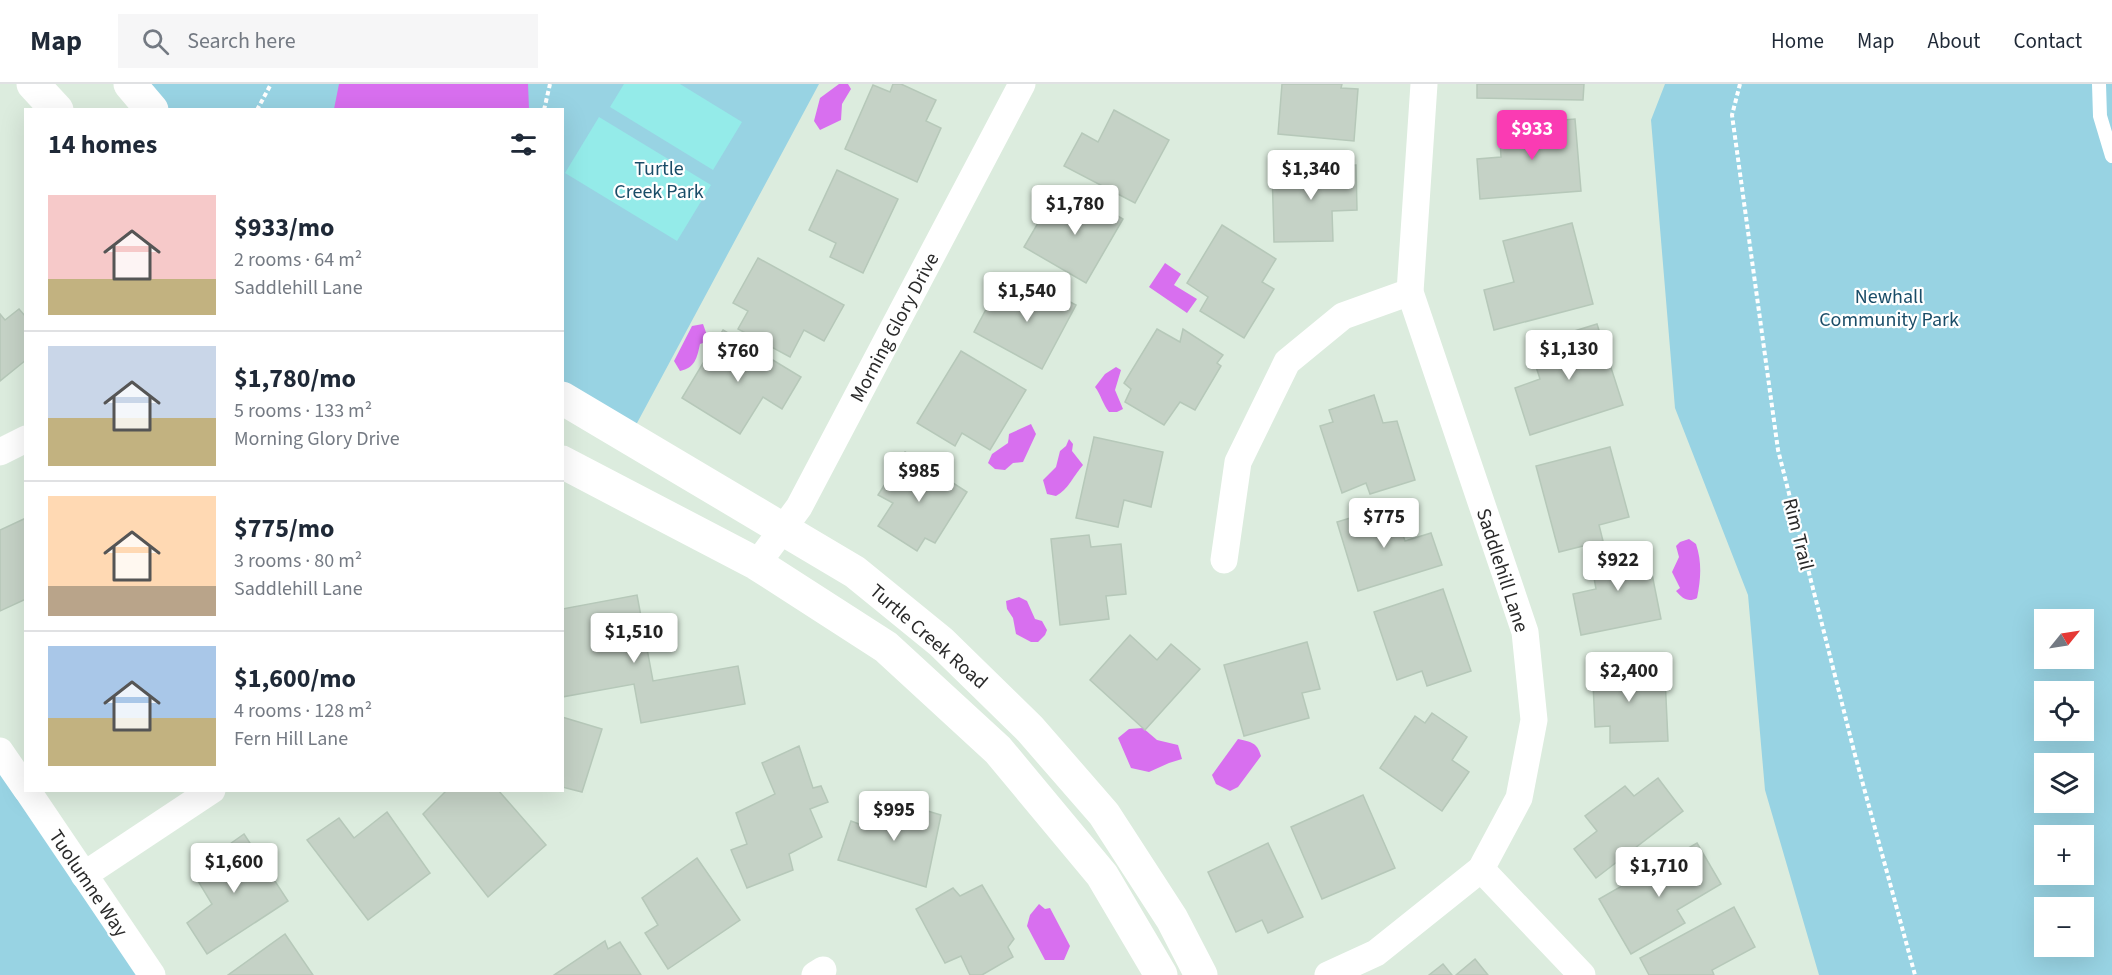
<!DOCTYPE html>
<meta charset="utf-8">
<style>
:root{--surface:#fff;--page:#f6f6f7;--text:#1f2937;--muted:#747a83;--line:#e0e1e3;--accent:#fa3bb3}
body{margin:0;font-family:"Source Sans 3",sans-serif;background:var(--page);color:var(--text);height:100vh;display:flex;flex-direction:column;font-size:22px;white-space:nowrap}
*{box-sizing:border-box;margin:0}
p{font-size:20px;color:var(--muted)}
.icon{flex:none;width:33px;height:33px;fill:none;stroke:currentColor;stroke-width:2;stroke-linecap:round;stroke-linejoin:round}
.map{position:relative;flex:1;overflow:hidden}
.sheet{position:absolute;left:24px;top:24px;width:540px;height:684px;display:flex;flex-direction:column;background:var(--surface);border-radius:0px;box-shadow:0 6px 24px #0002}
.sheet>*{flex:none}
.needle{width:39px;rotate:60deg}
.tools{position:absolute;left:2034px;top:525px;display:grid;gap:12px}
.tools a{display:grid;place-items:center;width:60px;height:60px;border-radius:0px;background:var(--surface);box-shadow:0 6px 24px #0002;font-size:30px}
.price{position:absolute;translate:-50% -51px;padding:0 14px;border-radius:6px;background:#fff;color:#222;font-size:20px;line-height:39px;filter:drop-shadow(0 2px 3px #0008)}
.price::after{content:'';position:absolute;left:50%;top:36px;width:18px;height:14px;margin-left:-9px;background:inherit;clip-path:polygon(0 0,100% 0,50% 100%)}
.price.selected{background:var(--accent);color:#fff}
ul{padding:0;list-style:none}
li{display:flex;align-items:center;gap:18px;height:150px;padding:0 24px}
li+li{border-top:2px solid var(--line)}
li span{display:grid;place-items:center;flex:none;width:168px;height:120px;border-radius:0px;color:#555}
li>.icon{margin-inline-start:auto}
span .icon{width:72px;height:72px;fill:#fffc;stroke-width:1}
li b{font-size:26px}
h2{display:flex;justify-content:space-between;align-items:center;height:72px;padding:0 24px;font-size:26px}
header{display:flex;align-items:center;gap:36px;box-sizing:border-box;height:84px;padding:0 30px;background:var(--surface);border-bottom:2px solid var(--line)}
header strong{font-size:28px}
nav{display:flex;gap:33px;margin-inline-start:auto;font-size:21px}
.search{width:420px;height:54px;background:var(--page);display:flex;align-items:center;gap:15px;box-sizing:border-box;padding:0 21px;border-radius:0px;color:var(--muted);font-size:22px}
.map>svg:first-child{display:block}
.green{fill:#98d3e3;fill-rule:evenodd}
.pitch{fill:#94ebe9}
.water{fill:#d86fef}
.building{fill:#c5d2c6;stroke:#b6c8b9;stroke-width:1.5}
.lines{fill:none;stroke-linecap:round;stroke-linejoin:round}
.path{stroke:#fff;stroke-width:4;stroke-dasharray:4.5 3;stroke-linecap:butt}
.lane{stroke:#fff;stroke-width:14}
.street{stroke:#fff;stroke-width:27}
.secondary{stroke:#fff;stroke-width:33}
.labels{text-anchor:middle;stroke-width:4.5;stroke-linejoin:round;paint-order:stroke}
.park-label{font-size:20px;fill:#1a4d68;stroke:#fff}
.street-label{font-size:20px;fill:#2a2a2a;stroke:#fff}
</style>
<header>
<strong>Map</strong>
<div class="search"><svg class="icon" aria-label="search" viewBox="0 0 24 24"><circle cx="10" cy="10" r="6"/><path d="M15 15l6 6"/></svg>Search here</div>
<nav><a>Home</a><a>Map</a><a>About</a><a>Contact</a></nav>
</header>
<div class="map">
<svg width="2112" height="891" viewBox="0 0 2112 891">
<rect width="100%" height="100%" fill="#dcecde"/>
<g class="green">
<polygon points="130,0 819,0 629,354 563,314 562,26 152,25"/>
<path d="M1665,0H2112V891H1819L1765,706L1748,511L1675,324L1651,36ZM2044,536H2084V574H2044ZM2044,608H2084V646H2044ZM2044,680H2084V718H2044ZM2044,752H2084V790H2044ZM2044,824H2084V862H2044Z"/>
<polygon points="0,667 152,891 0,891"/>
</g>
<g class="pitch">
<polygon points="624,0 680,0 742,38 713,86 610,23"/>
<polygon points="599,33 711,101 677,157 565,89"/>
</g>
<g class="water">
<polygon points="339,0 528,0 529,25 334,25"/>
<polygon points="839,0 848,0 851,5 842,20 841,36 820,46 814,37 820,14"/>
<polygon points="1165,179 1181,190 1174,201 1197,215 1187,229 1149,203"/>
<path d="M703,240L709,257L700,260C697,274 695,284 680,287L674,277L692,242Z"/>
<path d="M1116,283L1121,286L1115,306L1123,325L1117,328H1109C1103,321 1101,311 1095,303L1105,290Z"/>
<polygon points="1031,340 1036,350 1023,378 1013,379 1005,386 995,385 988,379 992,370 1008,359 1009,350"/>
<path d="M1069,355L1073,360L1072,367L1083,381C1074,391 1068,406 1056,412L1047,410L1043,396L1056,383L1060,367L1066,362Z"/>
<path d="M1689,455L1696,460C1702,478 1701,495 1697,514C1688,519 1682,514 1676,507L1680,504L1672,488L1679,473L1676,462L1680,458Z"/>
<polygon points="1019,513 1027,517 1035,535 1042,537 1047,546 1045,551 1038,558 1031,558 1016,550 1013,534 1007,525 1006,517"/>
<polygon points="1143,644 1157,656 1178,661 1182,675 1169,679 1149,688 1131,684 1118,654 1129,645"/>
<path d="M1238,655C1251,658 1257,658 1261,672L1238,703L1230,707L1216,700L1212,691Z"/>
<polygon points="1039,820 1045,825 1050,824 1070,862 1064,876 1045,876 1027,842 1030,831"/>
</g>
<g class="building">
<polygon points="893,0 901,0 936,16 926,37 941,44 917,98 845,65 873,1 890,8"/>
<polygon points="1282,0 1342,0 1341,4 1358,5 1354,57 1278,50"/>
<polygon points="1477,0 1584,0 1583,16 1477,14"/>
<polygon points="1114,26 1169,56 1135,119 1064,82 1082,49 1098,58"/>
<polygon points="1575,35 1581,107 1480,115 1477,75 1501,73 1499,41"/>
<polygon points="1356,81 1357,126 1332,127 1333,157 1274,158 1272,83"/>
<polygon points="837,86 898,115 863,189 830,173 836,159 809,146"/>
<polygon points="1073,106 1123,135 1086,199 1024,163 1045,127 1058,134"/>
<polygon points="1572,139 1593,220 1494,246 1484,206 1514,198 1503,157"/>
<polygon points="1222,141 1276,175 1262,198 1274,205 1244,254 1200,227 1208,213 1187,199"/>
<polygon points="758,174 844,221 824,257 804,246 790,273 738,245 748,227 733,219"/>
<polygon points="1024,193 1076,221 1042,285 974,248 991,216 1007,224"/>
<polygon points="19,225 26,233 26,276 0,297 0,230 5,236"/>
<polygon points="1597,240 1623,321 1530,351 1515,304 1540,295 1529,261"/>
<polygon points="1157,245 1180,258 1183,245 1223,271 1217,279 1221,282 1195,326 1180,318 1164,341 1125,318 1131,305 1124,299"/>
<polygon points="723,246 801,293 782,325 763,313 740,350 682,314"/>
<polygon points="961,267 1026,306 990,366 962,349 955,362 917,339"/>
<polygon points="1374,311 1383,339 1397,337 1415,396 1370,410 1366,399 1342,409 1320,342 1333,338 1329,326"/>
<polygon points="1094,353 1163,368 1151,423 1124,416 1118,443 1076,434"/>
<polygon points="1610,363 1629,433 1599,441 1603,457 1559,468 1536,382"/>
<polygon points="905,368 967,408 935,459 925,454 917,467 878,442 893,419 878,411"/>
<polygon points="1393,421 1405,457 1431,449 1442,481 1358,507 1337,438"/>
<polygon points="26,434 26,515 0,527 0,446"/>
<polygon points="1089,451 1091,463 1121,460 1126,510 1106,512 1109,535 1060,541 1051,455"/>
<polygon points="1646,460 1661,535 1581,551 1573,510 1596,505 1590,471"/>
<polygon points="1443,505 1471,587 1427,602 1422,587 1397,596 1374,528"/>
<polygon points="637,511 653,597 738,582 745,620 641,639 634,600 562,613 562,525"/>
<polygon points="1130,551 1157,576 1171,560 1200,585 1145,646 1090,596"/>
<polygon points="1307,558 1320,605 1302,609 1309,634 1244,652 1224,581"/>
<polygon points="1630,575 1631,595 1665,593 1668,657 1610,659 1610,642 1595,643 1592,576"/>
<polygon points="1432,629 1467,653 1452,676 1469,688 1442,727 1380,684 1415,632 1425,639"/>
<polygon points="562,633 602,645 582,708 562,703"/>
<polygon points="799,662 813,704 821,702 828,718 810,725 822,753 789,770 793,786 747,804 731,766 747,760 736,729 775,710 762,679"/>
<polygon points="1658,694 1683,727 1596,794 1574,765 1597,747 1585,732 1625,702 1634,712"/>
<polygon points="447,706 498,706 546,761 488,813 423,730"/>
<polygon points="1363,711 1395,784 1322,815 1291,743"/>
<polygon points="878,712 941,731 926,803 838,776 851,737 867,743"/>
<polygon points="387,728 430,789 368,836 307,756 339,734 354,754"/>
<polygon points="244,750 288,817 207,870 187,839 212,820 192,787"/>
<polygon points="1268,759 1303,833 1268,849 1262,836 1236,848 1208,788"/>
<polygon points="1697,759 1721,800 1677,826 1685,839 1631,870 1599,815"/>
<polygon points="697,774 740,836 668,885 645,849 658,841 642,814"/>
<polygon points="982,801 1014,855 1008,863 1013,873 982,891 970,891 961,872 945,879 916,825 953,804 960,812"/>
<polygon points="1734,823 1755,863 1712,886 1714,891 1649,891 1640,874"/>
<polygon points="285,850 313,891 228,891"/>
<polygon points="605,857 608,865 620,858 641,891 554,891"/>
<polygon points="1475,875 1488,891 1456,891"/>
<polygon points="1443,880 1452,891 1429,891"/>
</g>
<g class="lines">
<g class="path">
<polyline points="1740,0 1732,31 1778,366 1855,671 1915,891"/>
<polyline points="257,26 271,0"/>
<polyline points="544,26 550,0"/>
</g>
<polyline class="lane" points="2099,0 2100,32 2112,72"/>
<g class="street">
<polyline points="0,368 26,355"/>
<polyline points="1224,476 1238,378 1287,278 1343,232 1410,208"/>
<polyline points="757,480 799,423 1022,0"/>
<polyline points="0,667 26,705"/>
<polyline points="27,706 152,891"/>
<polyline points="1481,785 1582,891"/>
<polyline points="84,791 212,706"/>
<polyline points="815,891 823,886"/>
<polyline points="1328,891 1376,869 1481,785 1519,714 1534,636 1525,548 1410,208 1424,0"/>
</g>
<g class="secondary">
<polyline points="33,0 57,26"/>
<polyline points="130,0 152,26"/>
<polyline points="562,314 855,488 941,558 1030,645 1104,730 1172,835 1201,891"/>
<polyline points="562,378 757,480 886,563 998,666 1102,791 1161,891"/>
</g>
</g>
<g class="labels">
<g class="park-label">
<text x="659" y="91">Turtle<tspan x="659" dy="23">Creek Park</tspan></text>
<text x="1889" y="219">Newhall<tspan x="1889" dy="23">Community Park</tspan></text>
</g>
<g class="street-label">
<text transform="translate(894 243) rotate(-62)" y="7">Morning Glory Drive</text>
<text transform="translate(1799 450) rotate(76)" y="7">Rim Trail</text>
<text transform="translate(1503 486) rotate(72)" y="7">Saddlehill Lane</text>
<text transform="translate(929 552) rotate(41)" y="7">Turtle Creek Road</text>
<text transform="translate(89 799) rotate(56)" y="7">Tuolumne Way</text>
</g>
</g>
</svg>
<div class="tools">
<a><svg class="needle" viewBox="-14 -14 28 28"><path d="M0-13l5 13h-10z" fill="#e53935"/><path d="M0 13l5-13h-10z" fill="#747a83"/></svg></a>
<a><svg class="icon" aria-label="locate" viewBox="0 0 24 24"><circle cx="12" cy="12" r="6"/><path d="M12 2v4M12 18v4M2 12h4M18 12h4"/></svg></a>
<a><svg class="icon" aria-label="layers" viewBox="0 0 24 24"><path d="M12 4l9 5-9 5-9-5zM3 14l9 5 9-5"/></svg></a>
<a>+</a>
<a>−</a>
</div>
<b class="price selected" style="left:1532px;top:77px">$933</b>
<b class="price" style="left:1311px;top:117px">$1,340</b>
<b class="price" style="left:1075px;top:152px">$1,780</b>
<b class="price" style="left:1027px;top:239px">$1,540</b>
<b class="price" style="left:1569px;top:297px">$1,130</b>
<b class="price" style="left:738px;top:299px">$760</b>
<b class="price" style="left:919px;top:419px">$985</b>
<b class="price" style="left:1384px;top:465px">$775</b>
<b class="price" style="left:1618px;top:508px">$922</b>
<b class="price" style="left:634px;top:580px">$1,510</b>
<b class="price" style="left:1629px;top:619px">$2,400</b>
<b class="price" style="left:894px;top:758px">$995</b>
<b class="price" style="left:234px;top:810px">$1,600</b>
<b class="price" style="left:1659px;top:814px">$1,710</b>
<section class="sheet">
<h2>14 homes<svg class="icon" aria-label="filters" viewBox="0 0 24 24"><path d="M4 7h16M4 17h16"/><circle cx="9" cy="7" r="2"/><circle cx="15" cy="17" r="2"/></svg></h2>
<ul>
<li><span style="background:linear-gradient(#f6c9c9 70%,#c2b280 0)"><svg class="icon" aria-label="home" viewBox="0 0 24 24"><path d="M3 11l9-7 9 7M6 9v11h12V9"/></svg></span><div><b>$933/mo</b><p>2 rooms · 64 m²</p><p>Saddlehill Lane</p></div></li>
<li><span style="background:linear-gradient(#c9d6e8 60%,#c2b280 0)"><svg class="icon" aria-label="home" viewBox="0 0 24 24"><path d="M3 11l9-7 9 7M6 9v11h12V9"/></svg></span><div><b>$1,780/mo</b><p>5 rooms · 133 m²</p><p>Morning Glory Drive</p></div></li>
<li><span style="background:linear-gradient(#ffd9b3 75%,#b9a48a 0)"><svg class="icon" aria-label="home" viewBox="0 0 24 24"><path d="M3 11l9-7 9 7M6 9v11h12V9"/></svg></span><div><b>$775/mo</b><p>3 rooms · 80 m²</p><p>Saddlehill Lane</p></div></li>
<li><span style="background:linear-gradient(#a9c7e8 60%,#c2b280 0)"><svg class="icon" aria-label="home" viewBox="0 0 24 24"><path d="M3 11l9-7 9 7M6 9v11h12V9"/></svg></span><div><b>$1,600/mo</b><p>4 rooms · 128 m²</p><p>Fern Hill Lane</p></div></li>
</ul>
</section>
</div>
